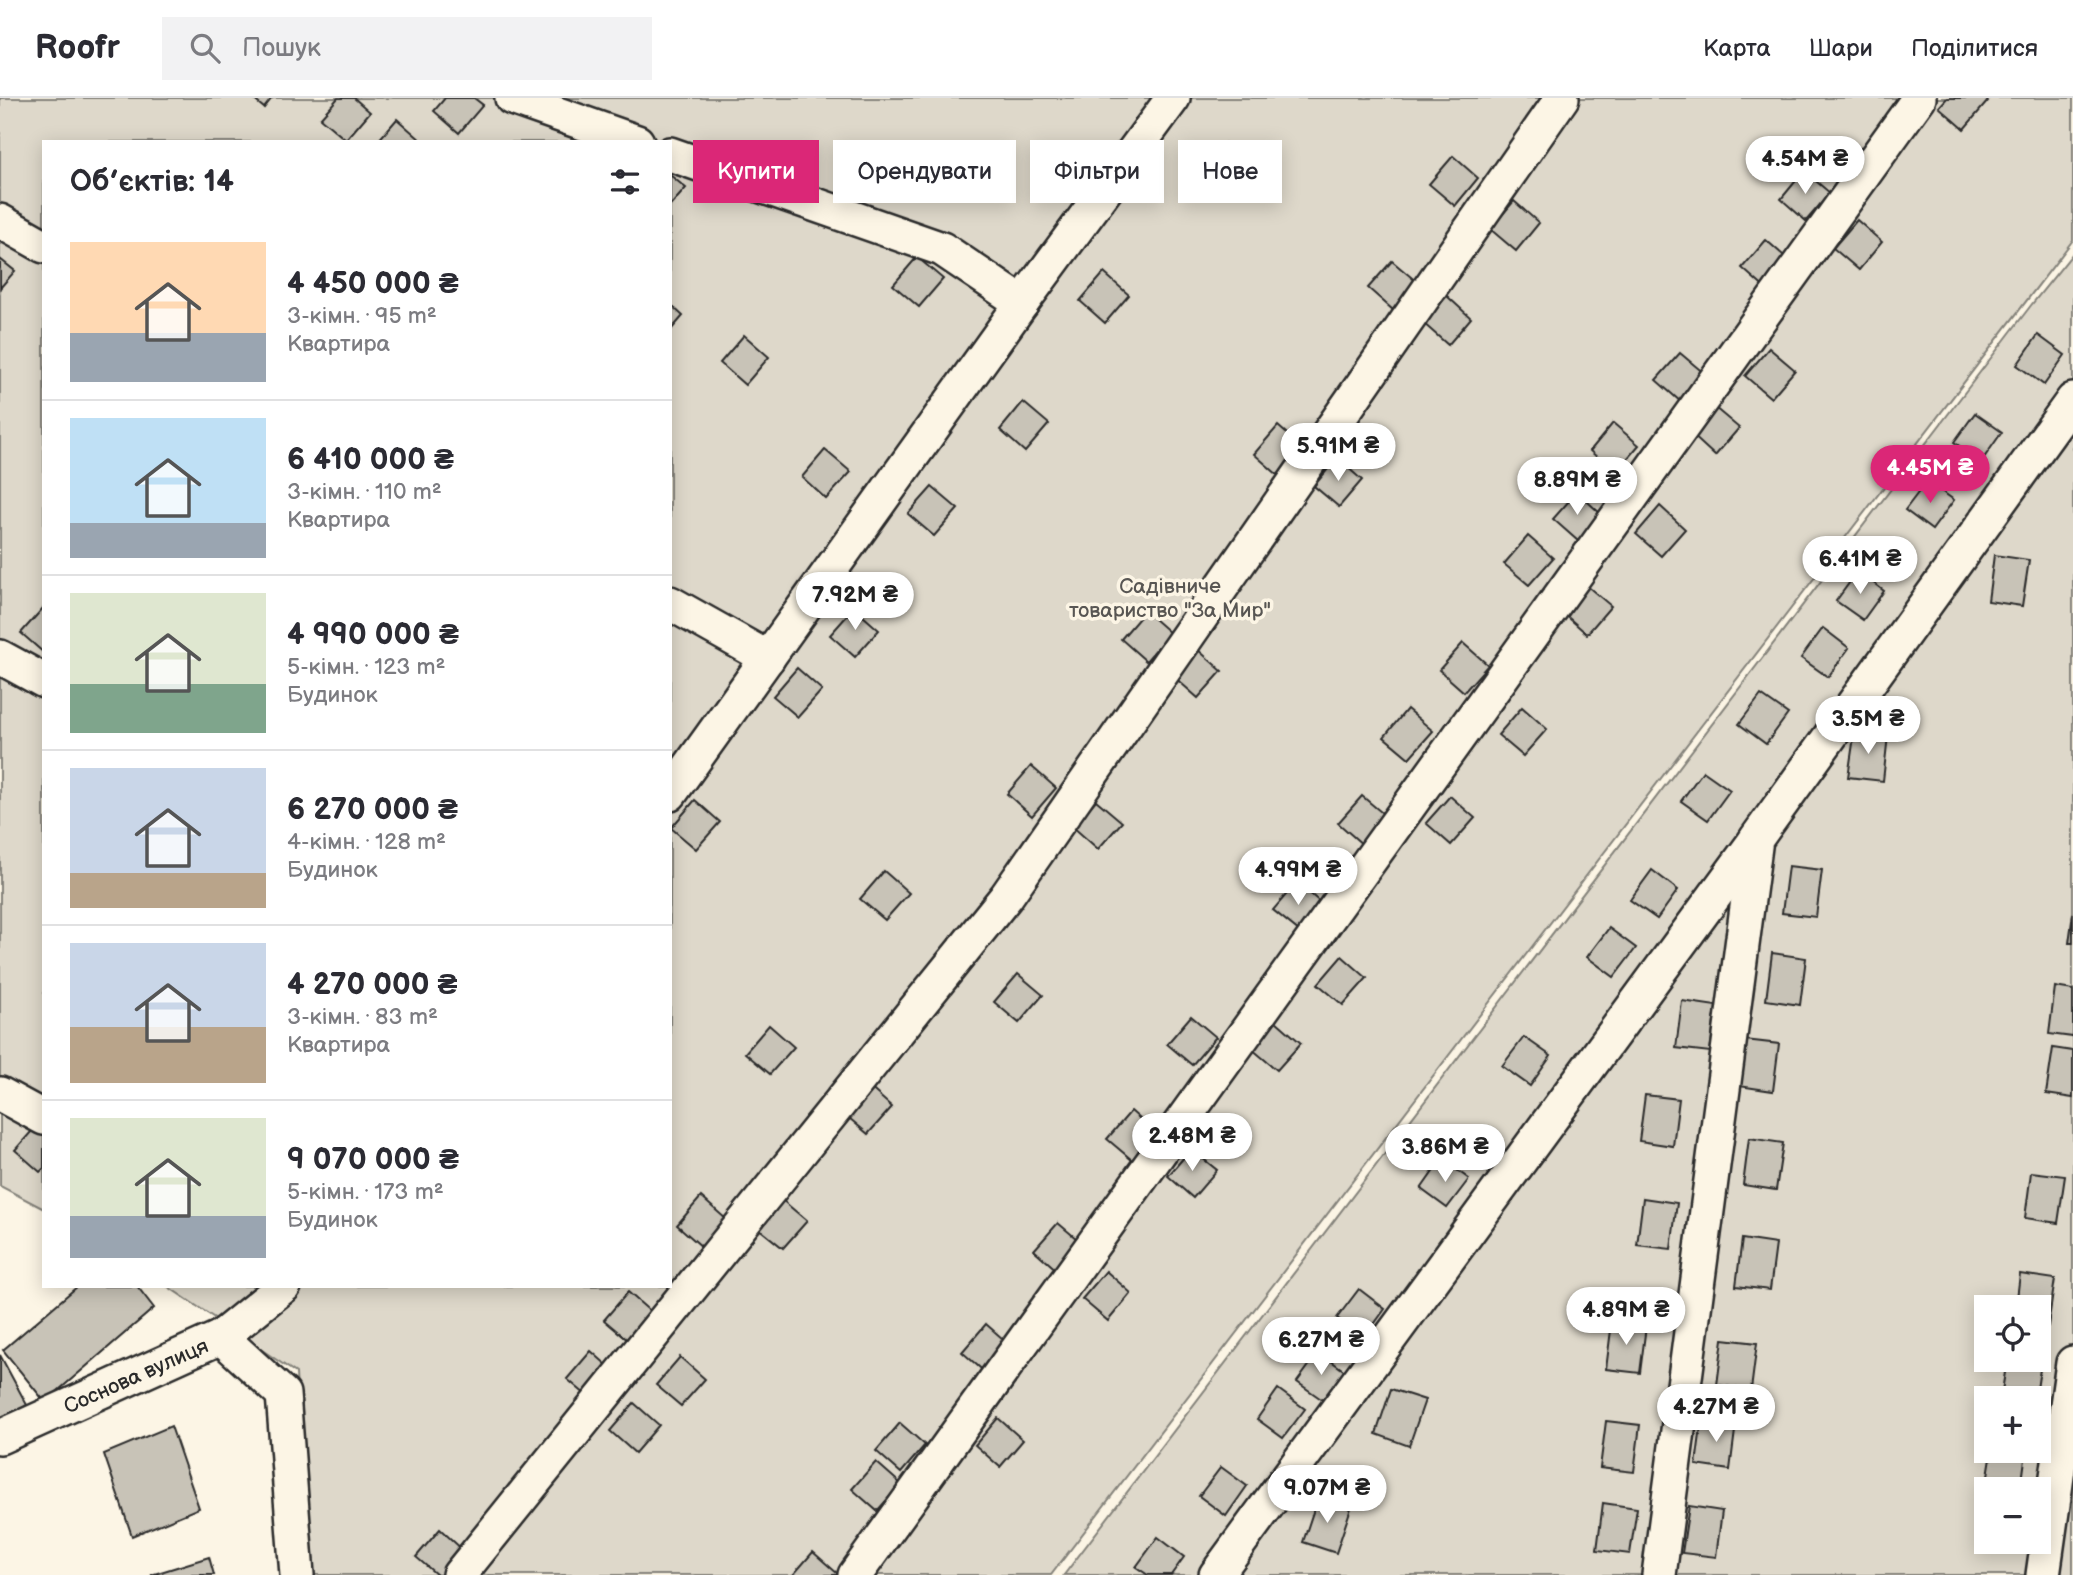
<!DOCTYPE html>
<html lang="uk">
<meta charset="utf-8">
<style>
:root{--surface:#fff;--page:#f2f2f3;--text:#2b2b33;--muted:#7c7c81;--line:#e1e1e2;--accent:#db2777}
body{margin:0;font-family:"Balsamiq Sans",sans-serif;background:var(--page);color:var(--text);height:100vh;display:flex;flex-direction:column;font-size:26px;white-space:nowrap}
*{box-sizing:border-box;margin:0}
p{font-size:23px;color:var(--muted)}
.icon{flex:none;width:38px;height:38px;fill:none;stroke:currentColor;stroke-width:2;stroke-linecap:round;stroke-linejoin:round}
.map{position:relative;flex:1;overflow:hidden}
.drawer{position:absolute;left:42px;top:42px;width:630px;height:1148px;display:flex;flex-direction:column;background:var(--surface);border-radius:0px;box-shadow:0 4px 18px #0003}
.drawer>*{flex:none}
.guide{position:absolute;left:693px;top:42px;width:665px;height:63px;display:flex;gap:14px}
.buttons{position:absolute;left:1974px;top:1197px;display:grid;gap:14px}
.buttons a{display:grid;place-items:center;width:77px;height:77px;border-radius:0px;background:var(--surface);box-shadow:0 4px 18px #0003;font-size:35px}
.price{position:absolute;translate:-50% -60px;padding:0 16px;border-radius:24px;background:#fff;color:#222;font-size:23px;line-height:46px;filter:drop-shadow(0 2px 4px #0008)}
.price::after{content:'';position:absolute;left:50%;top:42px;width:21px;height:16px;margin-left:-10px;background:inherit;clip-path:polygon(0 0,100% 0,50% 100%)}
.price.current{background:var(--accent);color:#fff}
ul{padding:0;list-style:none}
li{display:flex;align-items:center;gap:21px;height:175px;padding:0 28px}
li+li{border-top:2px solid var(--line)}
li span{display:grid;place-items:center;flex:none;width:196px;height:140px;border-radius:0px;color:#555}
li>.icon{margin-inline-start:auto}
span .icon{width:84px;height:84px;fill:#fffc;stroke-width:1}
li b{font-size:30px}
h2{display:flex;justify-content:space-between;align-items:center;height:84px;padding:0 28px;font-size:30px}
.chip{padding:0 24px;border-radius:0px;background:var(--surface);box-shadow:0 4px 18px #0003;font-size:24px;line-height:63px}
.chip.current{background:var(--accent);color:#fff}
header{display:flex;align-items:center;gap:42px;box-sizing:border-box;height:98px;padding:0 35px;background:var(--surface);border-bottom:2px solid var(--line)}
header strong{font-size:33px}
nav{display:flex;gap:38px;margin-inline-start:auto;font-size:24px}
.search{width:490px;height:63px;background:var(--page);display:flex;align-items:center;gap:18px;box-sizing:border-box;padding:0 24px;border-radius:0px;color:var(--muted);font-size:26px}
.map>svg:first-child{display:block}
.green{fill:#ded8ca;stroke:#84827a;stroke-width:2;fill-rule:evenodd}
.building{fill:#c8c3b7;stroke:#2b2b2b;stroke-width:2}
.lines{fill:none;stroke-linecap:round;stroke-linejoin:round}
.street-casing{stroke:#2b2b2b;stroke-width:38}
.street{stroke:#fcf5e5;stroke-width:33}
.labels{text-anchor:middle;stroke-width:7;stroke-linejoin:round;paint-order:stroke}
.park-label{font-size:21px;fill:#585653;stroke:#fcf5e5}
.street-label{font-size:21px;fill:#2b2b2b;stroke:#fcf5e5}
</style>
<header>
<strong>Roofr</strong>
<div class="search"><svg class="icon" aria-label="search" viewBox="0 0 24 24"><circle cx="10" cy="10" r="6"/><path d="M15 15l6 6"/></svg>Пошук</div>
<nav><a>Карта</a><a>Шари</a><a>Поділитися</a></nav>
</header>
<div class="map">
<svg width="2073" height="1477" viewBox="0 0 2073 1477">
<rect width="100%" height="100%" fill="#fcf5e5"/>
<filter id="ink" filterUnits="userSpaceOnUse"><feTurbulence type="fractalNoise" baseFrequency=".0143" numOctaves="2"/><feDisplacementMap in="SourceGraphic" scale="14" xChannelSelector="R" yChannelSelector="G"/><feConvolveMatrix kernelMatrix="1 2 1 2 8 2 1 2 1" color-interpolation-filters="sRGB"/></filter>
<g filter="url(#ink)">
<g class="green">
<polygon points="0,0 2073,0 2073,142 1051,1477 307,1477 296,1275 167,1188 670,1188 670,44 44,44 44,1111 0,1088"/>
<path d="M2073,155V1477H1064L2032,206ZM1986,1209H2039V1262H1986ZM1986,1300H2039V1353H1986ZM1986,1391H2039V1444H1986Z"/>
</g>
<g class="building">
<polygon points="252,0 272,0 264,10"/>
<polygon points="338,0 354,0 370,14 346,42 320,20"/>
<polygon points="445,0 474,0 483,7 459,35 434,13"/>
<polygon points="1947,0 1985,0 1988,3 1964,31 1939,9"/>
<polygon points="397,21 422,43 421,44 377,44"/>
<polygon points="1225,45 1251,67 1227,95 1201,73"/>
<polygon points="1453,58 1478,80 1455,108 1429,86"/>
<polygon points="1804,73 1830,95 1806,123 1781,101"/>
<polygon points="670,77 686,90 670,108"/>
<polygon points="1514,103 1539,125 1516,153 1490,131"/>
<polygon points="1857,122 1882,144 1859,172 1833,150"/>
<polygon points="1766,142 1791,164 1767,192 1742,170"/>
<polygon points="917,159 943,181 919,209 893,187"/>
<polygon points="0,161 15,173 0,190"/>
<polygon points="1392,163 1417,184 1393,212 1368,190"/>
<polygon points="1104,175 1129,197 1105,225 1080,203"/>
<polygon points="1447,198 1471,220 1448,247 1423,225"/>
<polygon points="670,206 683,218 670,233"/>
<polygon points="744,237 769,259 745,287 720,265"/>
<polygon points="2038,237 2065,257 2044,287 2017,267"/>
<polygon points="1769,250 1795,272 1771,300 1745,278"/>
<polygon points="1680,255 1705,276 1681,304 1656,282"/>
<polygon points="1023,304 1049,326 1025,354 1000,332"/>
<polygon points="1714,309 1739,330 1715,358 1691,336"/>
<polygon points="1975,315 2002,334 1981,364 1954,344"/>
<polygon points="1613,325 1639,347 1615,375 1590,353"/>
<polygon points="1278,328 1303,350 1279,378 1254,356"/>
<polygon points="825,352 851,374 826,401 802,379"/>
<polygon points="1337,360 1362,382 1339,409 1314,388"/>
<polygon points="1927,383 1954,402 1932,432 1905,412"/>
<polygon points="932,389 958,411 934,438 908,416"/>
<polygon points="1577,394 1601,416 1578,443 1553,421"/>
<polygon points="1660,408 1685,431 1661,458 1636,436"/>
<polygon points="1528,438 1553,460 1529,487 1504,466"/>
<polygon points="1994,457 2029,462 2022,508 1988,503"/>
<polygon points="1858,473 1884,493 1863,522 1836,503"/>
<polygon points="1586,487 1611,508 1587,536 1562,514"/>
<polygon points="44,509 44,555 21,535"/>
<polygon points="854,510 879,532 855,559 830,537"/>
<polygon points="1145,513 1170,535 1146,563 1121,541"/>
<polygon points="1823,530 1849,550 1828,579 1801,560"/>
<polygon points="1463,545 1488,567 1464,594 1439,572"/>
<polygon points="1197,551 1222,573 1198,600 1173,578"/>
<polygon points="797,570 822,592 798,619 773,598"/>
<polygon points="1761,597 1788,616 1766,646 1739,626"/>
<polygon points="1522,609 1547,631 1523,658 1498,637"/>
<polygon points="1407,611 1433,633 1409,660 1384,639"/>
<polygon points="1855,632 1888,637 1883,683 1848,679"/>
<polygon points="1031,668 1056,690 1032,718 1007,696"/>
<polygon points="1703,673 1730,692 1708,722 1681,703"/>
<polygon points="1362,698 1387,719 1363,747 1338,725"/>
<polygon points="1450,698 1475,720 1451,747 1426,725"/>
<polygon points="695,702 720,724 696,751 671,730"/>
<polygon points="1096,702 1122,724 1098,751 1073,729"/>
<polygon points="1788,768 1822,772 1816,819 1782,815"/>
<polygon points="1652,772 1678,792 1657,821 1630,802"/>
<polygon points="884,773 909,795 885,822 860,801"/>
<polygon points="1297,784 1322,806 1299,833 1273,812"/>
<polygon points="2073,815 2073,845 2069,845"/>
<polygon points="1609,830 1636,850 1614,879 1587,859"/>
<polygon points="1772,855 1806,860 1800,907 1766,902"/>
<polygon points="1342,858 1367,880 1343,907 1318,886"/>
<polygon points="1018,876 1043,897 1019,925 994,904"/>
<polygon points="2055,889 2073,892 2073,939 2049,936"/>
<polygon points="1682,903 1716,908 1710,954 1676,950"/>
<polygon points="1191,918 1216,939 1192,967 1167,946"/>
<polygon points="1276,923 1301,945 1277,972 1252,951"/>
<polygon points="769,927 794,949 770,976 745,955"/>
<polygon points="1524,939 1551,958 1530,988 1502,968"/>
<polygon points="1745,942 1779,946 1773,993 1739,988"/>
<polygon points="2053,950 2073,953 2073,1000 2046,996"/>
<polygon points="867,987 892,1009 868,1036 843,1015"/>
<polygon points="1645,997 1679,1001 1673,1048 1639,1043"/>
<polygon points="1131,1013 1156,1035 1132,1062 1107,1041"/>
<polygon points="39,1025 44,1029 44,1070 40,1074 15,1052"/>
<polygon points="1749,1040 1783,1045 1776,1092 1743,1087"/>
<polygon points="1191,1051 1217,1072 1193,1100 1168,1078"/>
<polygon points="1442,1061 1469,1081 1447,1110 1421,1091"/>
<polygon points="2031,1074 2065,1078 2058,1125 2025,1120"/>
<polygon points="701,1099 726,1121 702,1149 677,1127"/>
<polygon points="1643,1100 1677,1105 1671,1151 1637,1147"/>
<polygon points="781,1101 807,1123 783,1150 757,1129"/>
<polygon points="1058,1125 1083,1146 1059,1174 1034,1152"/>
<polygon points="1742,1141 1776,1146 1770,1192 1736,1188"/>
<polygon points="1106,1173 1131,1195 1108,1223 1082,1201"/>
<polygon points="2020,1176 2055,1181 2048,1228 2039,1226 2039,1209 2016,1209"/>
<polygon points="78,1188 137,1188 154,1210 45,1304 3,1252"/>
<polygon points="1359,1191 1385,1211 1364,1240 1337,1220"/>
<polygon points="628,1194 653,1216 629,1243 604,1222"/>
<polygon points="1612,1224 1646,1228 1640,1275 1606,1271"/>
<polygon points="986,1226 1011,1248 987,1276 962,1254"/>
<polygon points="1723,1241 1757,1245 1751,1292 1717,1287"/>
<polygon points="2039,1250 2043,1251 2036,1298 2002,1293 2007,1262 2039,1262"/>
<polygon points="591,1253 616,1275 592,1302 567,1281"/>
<polygon points="1319,1254 1346,1274 1324,1303 1297,1284"/>
<polygon points="0,1257 27,1307 0,1322"/>
<polygon points="680,1259 705,1281 681,1308 656,1287"/>
<polygon points="1278,1291 1305,1311 1283,1340 1257,1321"/>
<polygon points="1391,1291 1425,1302 1409,1348 1376,1336"/>
<polygon points="634,1305 659,1327 635,1355 610,1333"/>
<polygon points="998,1320 1023,1342 1000,1369 975,1347"/>
<polygon points="1702,1321 1736,1325 1730,1372 1696,1367"/>
<polygon points="1606,1323 1640,1327 1634,1374 1600,1370"/>
<polygon points="900,1325 925,1347 901,1375 876,1353"/>
<polygon points="171,1328 199,1410 132,1438 104,1356"/>
<polygon points="1992,1353 2026,1354 2021,1391 1986,1391 1985,1396"/>
<polygon points="876,1364 901,1386 877,1413 852,1391"/>
<polygon points="1221,1369 1247,1388 1226,1418 1199,1398"/>
<polygon points="1318,1399 1351,1410 1336,1455 1303,1444"/>
<polygon points="1603,1405 1637,1410 1630,1456 1597,1452"/>
<polygon points="1689,1408 1722,1413 1716,1459 1682,1455"/>
<polygon points="440,1431 464,1453 444,1477 437,1477 416,1459"/>
<polygon points="1158,1439 1184,1459 1171,1477 1148,1477 1136,1469"/>
<polygon points="813,1454 838,1476 837,1477 793,1477"/>
<polygon points="209,1459 214,1477 151,1477"/>
</g>
<g class="lines">
<defs>
<g id="street">
<polyline points="512,0 637,44"/>
<polyline points="670,56 942,151 1022,205 670,696"/>
<polyline points="0,123 44,148"/>
<polyline points="1022,205 1173,0"/>
<polyline points="670,505 768,560"/>
<polyline points="0,559 44,583"/>
<polyline points="0,996 44,1020"/>
<polyline points="221,1239 284,1188"/>
<polyline points="0,1339 221,1239 283,1296 297,1477"/>
<polyline points="459,1477 1006,799 1562,0"/>
<polyline points="855,1477 1919,0"/>
<polyline points="1216,1477 1755,743"/>
<polyline points="1659,1477 1756,741 2073,302"/>
<polyline points="2043,1477 2073,1265"/>
</g>
</defs>
<use href="#street" class="street-casing"/>
<use href="#street" class="street"/>
</g>
</g>
<g class="labels">
<g class="park-label">
<text x="1170" y="495">Садівниче<tspan x="1170" dy="24">товариство "За Мир"</tspan></text>
</g>
<g class="street-label">
<text transform="translate(136 1278) rotate(-24)" y="7">Соснова вулиця</text>
</g>
</g>
</svg>
<div class="buttons">
<a><svg class="icon" aria-label="locate" viewBox="0 0 24 24"><circle cx="12" cy="12" r="6"/><path d="M12 2v4M12 18v4M2 12h4M18 12h4"/></svg></a>
<a>+</a>
<a>−</a>
</div>
<b class="price" style="left:1805px;top:98px">4.54M ₴</b>
<b class="price" style="left:1338px;top:385px">5.91M ₴</b>
<b class="price current" style="left:1930px;top:407px">4.45M ₴</b>
<b class="price" style="left:1577px;top:419px">8.89M ₴</b>
<b class="price" style="left:1860px;top:498px">6.41M ₴</b>
<b class="price" style="left:855px;top:534px">7.92M ₴</b>
<b class="price" style="left:1868px;top:658px">3.5M ₴</b>
<b class="price" style="left:1298px;top:809px">4.99M ₴</b>
<b class="price" style="left:1192px;top:1075px">2.48M ₴</b>
<b class="price" style="left:1445px;top:1086px">3.86M ₴</b>
<b class="price" style="left:1626px;top:1249px">4.89M ₴</b>
<b class="price" style="left:1321px;top:1279px">6.27M ₴</b>
<b class="price" style="left:1716px;top:1346px">4.27M ₴</b>
<b class="price" style="left:1327px;top:1427px">9.07M ₴</b>
<div class="guide">
<a class="chip current">Купити</a>
<a class="chip">Орендувати</a>
<a class="chip">Фільтри</a>
<a class="chip">Нове</a>
</div>
<section class="drawer">
<h2>Об’єктів: 14<svg class="icon" aria-label="filters" viewBox="0 0 24 24"><path d="M4 7h16M4 17h16"/><circle cx="9" cy="7" r="2"/><circle cx="15" cy="17" r="2"/></svg></h2>
<ul>
<li><span style="background:linear-gradient(#ffd9b3 65%,#9aa5b1 0)"><svg class="icon" aria-label="home" viewBox="0 0 24 24"><path d="M3 11l9-7 9 7M6 9v11h12V9"/></svg></span><div><b>4 450 000 ₴</b><p>3-кімн. · 95 m²</p><p>Квартира</p></div></li>
<li><span style="background:linear-gradient(#bfe0f5 75%,#9aa5b1 0)"><svg class="icon" aria-label="home" viewBox="0 0 24 24"><path d="M3 11l9-7 9 7M6 9v11h12V9"/></svg></span><div><b>6 410 000 ₴</b><p>3-кімн. · 110 m²</p><p>Квартира</p></div></li>
<li><span style="background:linear-gradient(#dfe7d0 65%,#7fa58c 0)"><svg class="icon" aria-label="home" viewBox="0 0 24 24"><path d="M3 11l9-7 9 7M6 9v11h12V9"/></svg></span><div><b>4 990 000 ₴</b><p>5-кімн. · 123 m²</p><p>Будинок</p></div></li>
<li><span style="background:linear-gradient(#c9d6e8 75%,#b9a48a 0)"><svg class="icon" aria-label="home" viewBox="0 0 24 24"><path d="M3 11l9-7 9 7M6 9v11h12V9"/></svg></span><div><b>6 270 000 ₴</b><p>4-кімн. · 128 m²</p><p>Будинок</p></div></li>
<li><span style="background:linear-gradient(#c9d6e8 60%,#b9a48a 0)"><svg class="icon" aria-label="home" viewBox="0 0 24 24"><path d="M3 11l9-7 9 7M6 9v11h12V9"/></svg></span><div><b>4 270 000 ₴</b><p>3-кімн. · 83 m²</p><p>Квартира</p></div></li>
<li><span style="background:linear-gradient(#dfe7d0 70%,#9aa5b1 0)"><svg class="icon" aria-label="home" viewBox="0 0 24 24"><path d="M3 11l9-7 9 7M6 9v11h12V9"/></svg></span><div><b>9 070 000 ₴</b><p>5-кімн. · 173 m²</p><p>Будинок</p></div></li>
</ul>
</section>
</div>
